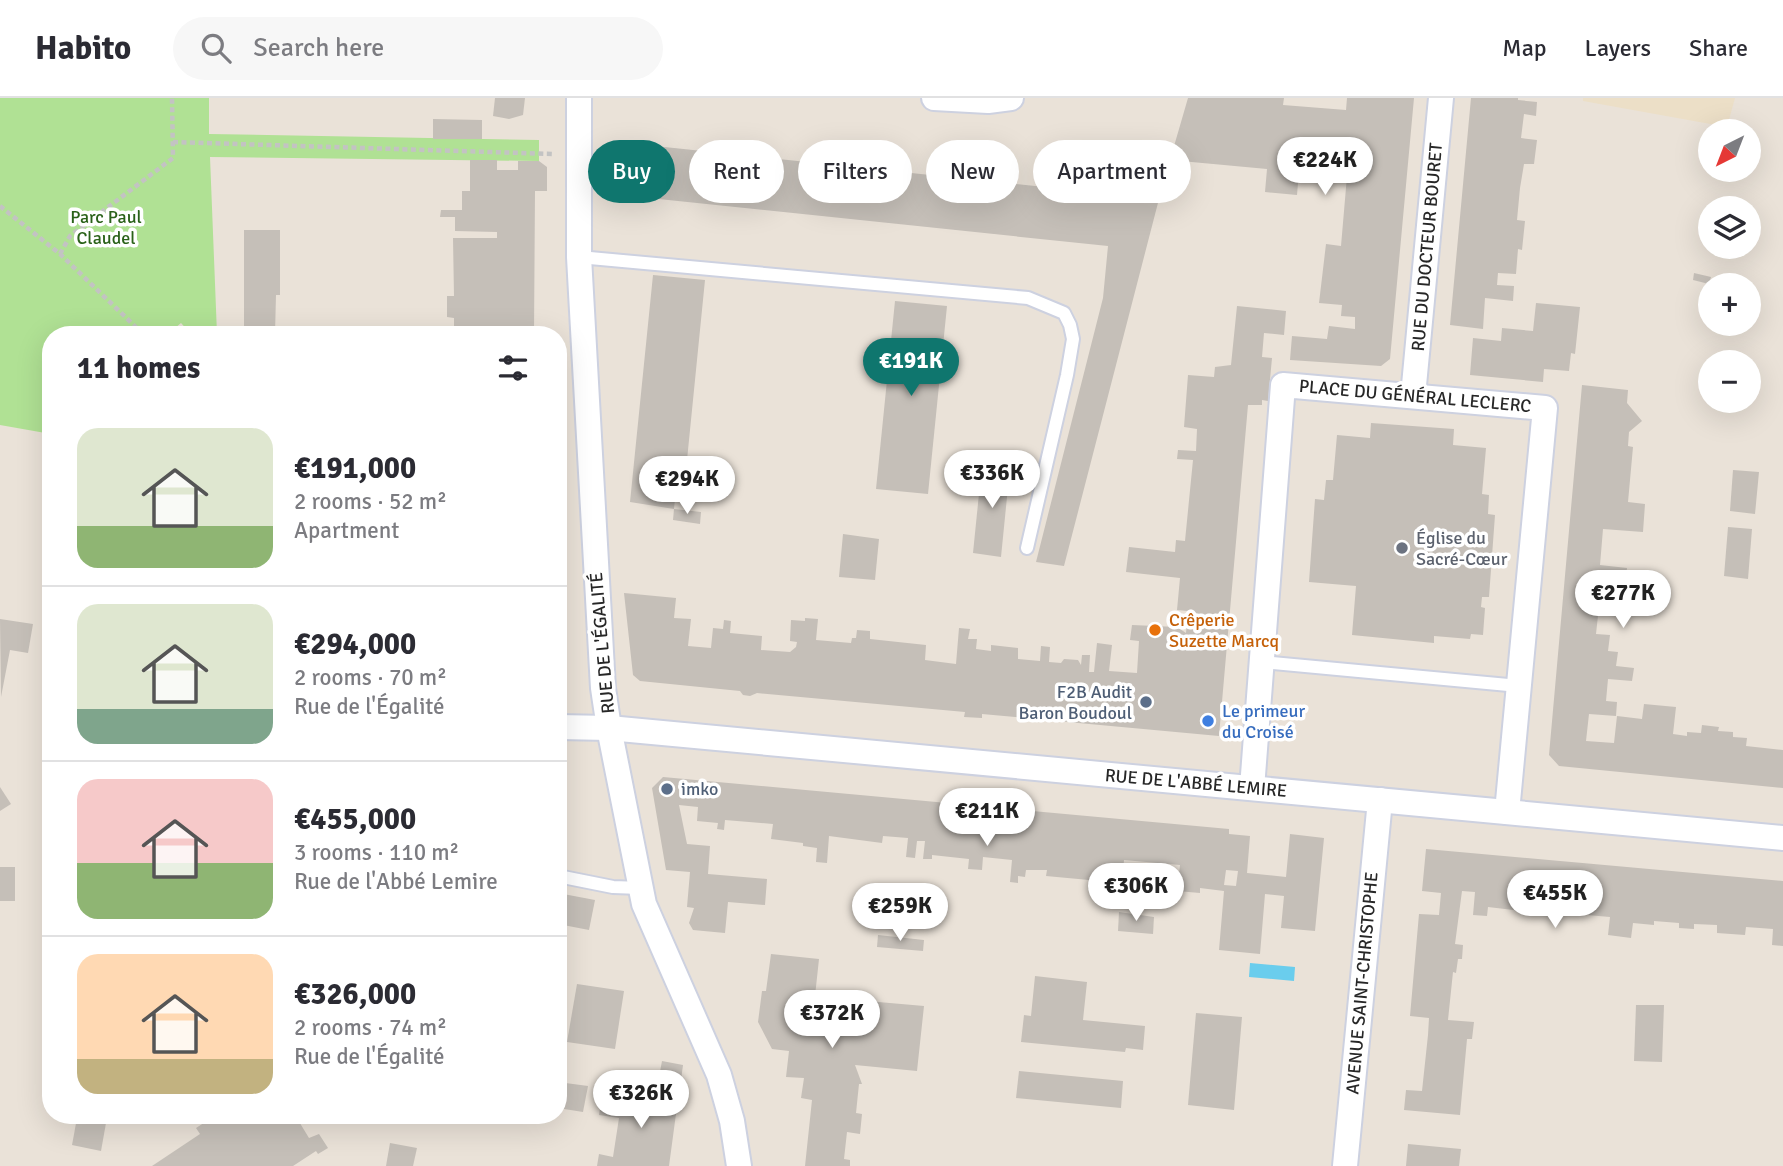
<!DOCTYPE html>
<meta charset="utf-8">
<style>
:root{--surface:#fff;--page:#f7f7f7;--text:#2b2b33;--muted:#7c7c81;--line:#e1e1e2;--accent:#0f766e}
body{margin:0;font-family:Signika,sans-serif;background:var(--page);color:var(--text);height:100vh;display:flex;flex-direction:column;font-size:26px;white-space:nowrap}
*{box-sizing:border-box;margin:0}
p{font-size:23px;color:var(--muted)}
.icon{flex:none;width:38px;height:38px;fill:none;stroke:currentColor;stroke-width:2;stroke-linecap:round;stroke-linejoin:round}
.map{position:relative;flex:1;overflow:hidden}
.side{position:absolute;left:42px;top:228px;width:525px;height:798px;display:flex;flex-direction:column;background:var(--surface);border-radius:28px;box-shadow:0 7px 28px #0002}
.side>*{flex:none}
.banner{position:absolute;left:588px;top:42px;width:665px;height:63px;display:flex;gap:14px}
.needle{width:46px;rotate:222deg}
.fabs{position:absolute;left:1698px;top:21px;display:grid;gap:14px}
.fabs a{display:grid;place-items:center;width:63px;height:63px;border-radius:50%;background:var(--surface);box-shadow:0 7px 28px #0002;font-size:35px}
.price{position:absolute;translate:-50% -60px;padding:0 16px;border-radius:24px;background:#fff;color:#222;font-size:23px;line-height:46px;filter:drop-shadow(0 2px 4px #0008)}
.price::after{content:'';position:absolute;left:50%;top:42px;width:21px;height:16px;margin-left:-10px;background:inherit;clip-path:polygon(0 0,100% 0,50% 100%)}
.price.on{background:var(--accent);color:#fff}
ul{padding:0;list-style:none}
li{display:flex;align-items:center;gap:21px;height:175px;padding:0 35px}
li+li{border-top:2px solid var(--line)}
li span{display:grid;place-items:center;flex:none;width:196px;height:140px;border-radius:21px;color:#555}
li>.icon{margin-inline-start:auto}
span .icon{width:84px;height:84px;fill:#fffc;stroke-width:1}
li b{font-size:30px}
h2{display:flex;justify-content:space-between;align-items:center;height:84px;padding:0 35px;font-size:30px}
.chip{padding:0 24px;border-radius:32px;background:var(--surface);box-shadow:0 7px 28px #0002;font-size:24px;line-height:63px}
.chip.on{background:var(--accent);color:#fff}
header{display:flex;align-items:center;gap:42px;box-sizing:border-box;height:98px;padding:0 35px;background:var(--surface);border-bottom:2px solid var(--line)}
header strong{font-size:33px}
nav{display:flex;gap:38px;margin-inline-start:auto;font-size:24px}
.search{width:490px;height:63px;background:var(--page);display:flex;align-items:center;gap:18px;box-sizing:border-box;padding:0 24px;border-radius:38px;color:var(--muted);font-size:26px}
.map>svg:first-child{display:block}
.education{fill:#ecdfc7}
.green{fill:#b0e194}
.water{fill:#6acded}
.building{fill:#c5bfb8;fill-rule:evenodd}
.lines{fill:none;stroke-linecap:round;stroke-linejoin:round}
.lane-casing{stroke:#cdd1e0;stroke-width:16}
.street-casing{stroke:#cdd1e0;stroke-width:28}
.path{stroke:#c3c3c3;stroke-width:4.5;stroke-dasharray:5 3.5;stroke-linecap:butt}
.lane{stroke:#fff;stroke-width:12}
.street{stroke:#fff;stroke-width:24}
.worship-dot{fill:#6b7280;stroke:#fff;stroke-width:2.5}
.food-dot{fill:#e8710a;stroke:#fff;stroke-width:2.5}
.service-dot{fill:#5c6f8a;stroke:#fff;stroke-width:2.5}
.shop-dot{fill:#3f7fe0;stroke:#fff;stroke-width:2.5}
.labels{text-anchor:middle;stroke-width:7;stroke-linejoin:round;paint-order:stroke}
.park-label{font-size:18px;fill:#2a6219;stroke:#fff}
.street-label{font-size:18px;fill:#272727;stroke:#fff}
.worship-label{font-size:18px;fill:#5b616d;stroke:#fff;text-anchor:start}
.food-label{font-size:18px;fill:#c56008;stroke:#fff;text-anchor:start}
.service-label{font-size:18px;fill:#4e5e75;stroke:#fff;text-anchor:end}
.shop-label{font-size:18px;fill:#366cbe;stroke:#fff;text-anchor:start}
</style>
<header>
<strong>Habito</strong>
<div class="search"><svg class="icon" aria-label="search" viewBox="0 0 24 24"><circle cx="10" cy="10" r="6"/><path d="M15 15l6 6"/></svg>Search here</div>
<nav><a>Map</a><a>Layers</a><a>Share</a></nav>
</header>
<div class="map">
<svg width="1783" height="1068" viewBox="0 0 1783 1068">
<rect width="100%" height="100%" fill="#eae2d8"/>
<polygon class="education" points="1583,0 1735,0 1727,29 1583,3"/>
<polygon class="green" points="0,0 209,0 209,36 539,42 539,63 210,59 217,236 191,236 181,225 168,236 51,236 51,336 0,327"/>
<polygon class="water" points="1250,865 1295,869 1294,883 1249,879"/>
<g class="building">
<polygon points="495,0 525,0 523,17 509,21 493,18"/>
<polygon points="1188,0 1284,0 1283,7 1346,12 1347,0 1414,0 1390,261 1381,268 1290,262 1292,238 1327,241 1329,228 1355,231 1355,219 1341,218 1342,207 1319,205 1326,146 1341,148 1347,78 1299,73 1297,97 1265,94 1267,71 1170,62"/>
<polygon points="1471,0 1518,0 1518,2 1537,4 1536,18 1524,16 1521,40 1537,42 1534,66 1524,66 1520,90 1517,122 1525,123 1522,152 1518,151 1516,176 1498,175 1497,187 1514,188 1513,203 1485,200 1483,231 1450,227"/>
<polygon points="433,21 482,22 482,41 433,41"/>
<polygon points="636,46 1159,101 1064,468 1036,464 1103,200 1108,148 630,98"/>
<polygon points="470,62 497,62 497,72 518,72 518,63 539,63 547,69 547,93 535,93 534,236 454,236 454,220 447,219 447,198 454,198 453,140 497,140 497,134 455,133 455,119 440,119 441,112 462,112 462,93 470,93"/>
<polygon points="244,132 280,132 280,197 276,197 275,236 244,236"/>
<polygon points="1694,175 1711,179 1709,186 1693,182"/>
<polygon points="653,177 705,182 686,372 678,371 674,411 630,404"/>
<polygon points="895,203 947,208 928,396 876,391"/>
<polygon points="1536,205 1580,209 1575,256 1571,255 1569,273 1544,271 1543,284 1470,277 1473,240 1501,243 1502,230 1533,233"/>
<polygon points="1237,208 1286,213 1284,237 1264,235 1262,259 1272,260 1268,303 1262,302 1262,307 1248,307 1219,638 982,616 982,620 964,619 965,614 757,595 750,598 743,597 740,593 640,583 633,577 624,495 676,500 674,520 691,521 688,548 711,550 713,530 723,531 724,522 731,523 730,535 762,538 761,552 790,554 796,549 797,544 790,543 791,522 805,523 805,520 818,521 816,542 851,545 852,540 856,540 857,532 870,533 870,541 926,547 925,562 956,566 959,530 970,531 968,541 977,541 976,551 991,553 991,547 1018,550 1018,561 1040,563 1041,548 1050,549 1049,564 1061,565 1064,561 1078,562 1081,567 1082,557 1090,557 1089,574 1094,574 1097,545 1112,547 1109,573 1137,575 1139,543 1130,542 1132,527 1177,529 1186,535 1188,513 1177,512 1180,480 1126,474 1129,449 1175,454 1176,442 1185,443 1193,362 1177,361 1178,352 1196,353 1197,331 1184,329 1188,277 1214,279 1215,269 1231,267"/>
<polygon points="1582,287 1628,292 1627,305 1642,323 1629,334 1628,348 1633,349 1628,404 1645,406 1643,434 1603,431 1600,467 1627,470 1624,502 1600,499 1596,536 1610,537 1608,553 1618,554 1616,568 1634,570 1632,583 1608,581 1606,603 1617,604 1616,618 1589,616 1586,643 1614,645 1617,618 1642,621 1644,606 1676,609 1673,636 1687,638 1687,634 1701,635 1702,627 1719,629 1718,633 1733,634 1733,639 1747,640 1746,648 1783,652 1783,690 1559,668 1549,657"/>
<polygon points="1371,325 1454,331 1453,347 1486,350 1482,396 1489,397 1488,416 1495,417 1489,499 1482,499 1481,509 1485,510 1483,537 1471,536 1470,541 1434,538 1434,545 1352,537 1356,488 1309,484 1315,401 1324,402 1326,382 1333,382 1337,337 1370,340"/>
<polygon points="982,366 1010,369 1001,459 973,455"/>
<polygon points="1733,372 1759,374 1755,416 1730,413"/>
<polygon points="674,411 701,414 700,426 673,422"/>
<polygon points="1728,429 1752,431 1748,481 1724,478"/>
<polygon points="843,436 879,441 875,482 839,479"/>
<polygon points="0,521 33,526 28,555 10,552 1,599"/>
<path d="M663,679L1229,731V736L1250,738L1247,775L1267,777L1286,779L1290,736L1324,740L1315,833L1281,830L1284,798L1265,796L1260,856L1219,852L1224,793L1200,790V795L1177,793L1180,767L1124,762L1121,795L1088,791L1089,782L1046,778L1047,772H1026L1025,779L1018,778V785L1010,784L1012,762L983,759L982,772L968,771L969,761L932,757V761H923L925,743H917L915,760L906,759L908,740L883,738L882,745L829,738L827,765L816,764L817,750L803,748V745L771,741L773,726L725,722L724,732L717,731L718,725L697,723L698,709L679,707L687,746L710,748L708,776L767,781L765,807L728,804L725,835L693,832L689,825L694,810L687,809L690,774L666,772L652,690ZM1226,772L1238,773L1236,788L1224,787Z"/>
<polygon points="0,689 11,706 0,713"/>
<polygon points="1426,751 1783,783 1783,848 1772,847 1773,831 1746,829 1745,837 1717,835 1717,827 1694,826 1694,831 1679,830 1679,825 1654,823 1654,827 1633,825 1631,840 1608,837 1610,819 1587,817 1588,808 1583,807 1569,806 1568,813 1564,818 1488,809 1487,818 1473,817 1475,794 1462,793 1455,846 1463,847 1462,861 1458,861 1456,875 1453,874 1448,922 1474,924 1472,941 1467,941 1460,1017 1404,1012 1406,992 1422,993 1428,937 1429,920 1410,918 1419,816 1439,817 1441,795 1422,793"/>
<rect x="0" y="769" width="15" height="34"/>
<polygon points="558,795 595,802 589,832 558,826"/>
<polygon points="1119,814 1154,819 1153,836 1118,833"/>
<polygon points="878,837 924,842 923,853 877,849"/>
<polygon points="771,856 819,861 815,898 825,899 836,927 864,929 867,903 924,908 917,973 855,967 862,986 859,986 856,1015 862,1016 860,1036 847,1034 844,1061 850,1062 850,1068 805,1068 812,1002 801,1000 804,980 786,979 789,953 772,951 758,924 762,893 766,893"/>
<polygon points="1035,878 1087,884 1083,922 1145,928 1143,952 1126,950 1125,954 1021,944 1024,917 1031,918"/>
<polygon points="577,886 624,893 615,951 567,944"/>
<polygon points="1636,907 1664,907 1662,964 1634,963"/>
<polygon points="1196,915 1242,919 1234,1012 1188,1007"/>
<polygon points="662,963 683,967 681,982 659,979"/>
<polygon points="1019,973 1123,983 1121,1010 1016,1000"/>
<polygon points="558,984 588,988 583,1014 558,1010"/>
<polygon points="622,992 678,1001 669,1068 597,1068 599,1056 613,1059 619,1020 599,1017 601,1004 619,1006"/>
<polygon points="216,1017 295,1017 309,1040 319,1036 328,1050 318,1056 316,1053 293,1068 152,1068 200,1036 196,1030"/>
<polygon points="77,1020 106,1025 101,1053 72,1047"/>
<polygon points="390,1045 417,1050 413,1068 386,1068"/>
<polygon points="1408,1046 1461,1051 1459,1068 1406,1068"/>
</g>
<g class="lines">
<defs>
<g id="lane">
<polyline points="579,159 1028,200 1064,215 1070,227 1073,241 1067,277 1027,450"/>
<polyline points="1262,564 1519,588"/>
<polyline points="558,778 613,789 641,790"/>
</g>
<g id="street">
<polyline points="579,0 579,159 603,590 609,630 644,806 719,977 732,1023 739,1068"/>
<polyline points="934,0 988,3 1011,0"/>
<polyline points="1413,298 1441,0"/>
<polyline points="558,629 609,630 1783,740"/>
<polyline points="1252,690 1283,287 1545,310 1507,714"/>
<polyline points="1345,1068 1380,702"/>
</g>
</defs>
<use href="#lane" class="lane-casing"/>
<use href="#street" class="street-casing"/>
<g class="path">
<polyline points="173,44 554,56"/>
<polyline points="0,108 60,156 143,236"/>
<polyline points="60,156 70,138 173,60 172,0"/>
</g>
<use href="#lane" class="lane"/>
<use href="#street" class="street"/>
</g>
<circle class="worship-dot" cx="1402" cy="450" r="7"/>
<circle class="food-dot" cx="1155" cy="532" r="7"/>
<g class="service-dot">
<circle cx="1146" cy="604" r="7"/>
<circle cx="667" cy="691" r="7"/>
</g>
<circle class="shop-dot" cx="1208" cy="623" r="7"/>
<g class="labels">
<g class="park-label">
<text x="106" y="125">Parc Paul<tspan x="106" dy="21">Claudel</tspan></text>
</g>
<g class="street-label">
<text transform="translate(1427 149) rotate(-85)" y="6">RUE DU DOCTEUR BOURET</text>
<text transform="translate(1415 298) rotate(5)" y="6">PLACE DU GÉNÉRAL LECLERC</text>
<text transform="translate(602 545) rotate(-95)" y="6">RUE DE L'ÉGALITÉ</text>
<text transform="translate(1196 685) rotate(5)" y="6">RUE DE L'ABBÉ LEMIRE</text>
<text transform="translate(1362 885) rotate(-85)" y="6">AVENUE SAINT-CHRISTOPHE</text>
</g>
<g class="worship-label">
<text x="1416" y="446">Église du<tspan x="1416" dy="21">Sacré-Cœur</tspan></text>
</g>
<g class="food-label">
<text x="1169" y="528">Crêperie<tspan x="1169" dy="21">Suzette Marcq</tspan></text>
</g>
<g class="service-label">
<text x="1132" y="600">F2B Audit<tspan x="1132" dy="21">Baron Boudoul</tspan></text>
<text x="681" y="697" text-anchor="start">imko</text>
</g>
<g class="shop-label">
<text x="1222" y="619">Le primeur<tspan x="1222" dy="21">du Croisé</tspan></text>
</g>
</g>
</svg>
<div class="fabs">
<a><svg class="needle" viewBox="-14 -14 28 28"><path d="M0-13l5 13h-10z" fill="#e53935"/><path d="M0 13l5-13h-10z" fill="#7c7c81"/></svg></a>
<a><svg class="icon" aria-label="layers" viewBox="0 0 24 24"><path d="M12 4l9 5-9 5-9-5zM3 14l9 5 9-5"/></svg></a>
<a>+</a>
<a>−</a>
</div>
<b class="price" style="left:1325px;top:99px">€224K</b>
<b class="price on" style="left:911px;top:300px">€191K</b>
<b class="price" style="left:992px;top:412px">€336K</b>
<b class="price" style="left:687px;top:418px">€294K</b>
<b class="price" style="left:1623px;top:532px">€277K</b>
<b class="price" style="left:987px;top:750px">€211K</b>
<b class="price" style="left:1136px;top:825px">€306K</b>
<b class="price" style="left:1555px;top:832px">€455K</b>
<b class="price" style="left:900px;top:845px">€259K</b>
<b class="price" style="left:832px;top:952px">€372K</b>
<b class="price" style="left:641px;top:1032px">€326K</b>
<div class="banner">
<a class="chip on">Buy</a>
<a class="chip">Rent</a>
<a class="chip">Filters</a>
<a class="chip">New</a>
<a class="chip">Apartment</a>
</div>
<section class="side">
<h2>11 homes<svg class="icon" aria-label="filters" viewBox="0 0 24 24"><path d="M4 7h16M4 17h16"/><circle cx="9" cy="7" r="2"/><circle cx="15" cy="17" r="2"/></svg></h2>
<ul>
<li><span style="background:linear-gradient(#dfe7d0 70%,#8fb573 0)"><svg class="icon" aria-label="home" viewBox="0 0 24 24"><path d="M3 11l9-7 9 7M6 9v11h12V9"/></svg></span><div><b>€191,000</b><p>2 rooms · 52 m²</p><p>Apartment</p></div></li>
<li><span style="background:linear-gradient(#dfe7d0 75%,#7fa58c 0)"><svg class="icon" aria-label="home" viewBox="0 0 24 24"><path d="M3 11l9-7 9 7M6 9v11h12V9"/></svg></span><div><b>€294,000</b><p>2 rooms · 70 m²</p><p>Rue de l'Égalité</p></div></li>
<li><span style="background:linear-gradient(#f6c9c9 60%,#8fb573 0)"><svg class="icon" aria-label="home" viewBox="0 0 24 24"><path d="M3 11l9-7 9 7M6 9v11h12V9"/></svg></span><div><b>€455,000</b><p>3 rooms · 110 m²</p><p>Rue de l'Abbé Lemire</p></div></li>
<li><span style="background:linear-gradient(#ffd9b3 75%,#c2b280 0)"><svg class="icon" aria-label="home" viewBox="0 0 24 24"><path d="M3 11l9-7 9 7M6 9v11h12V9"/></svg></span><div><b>€326,000</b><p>2 rooms · 74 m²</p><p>Rue de l'Égalité</p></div></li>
</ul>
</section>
</div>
